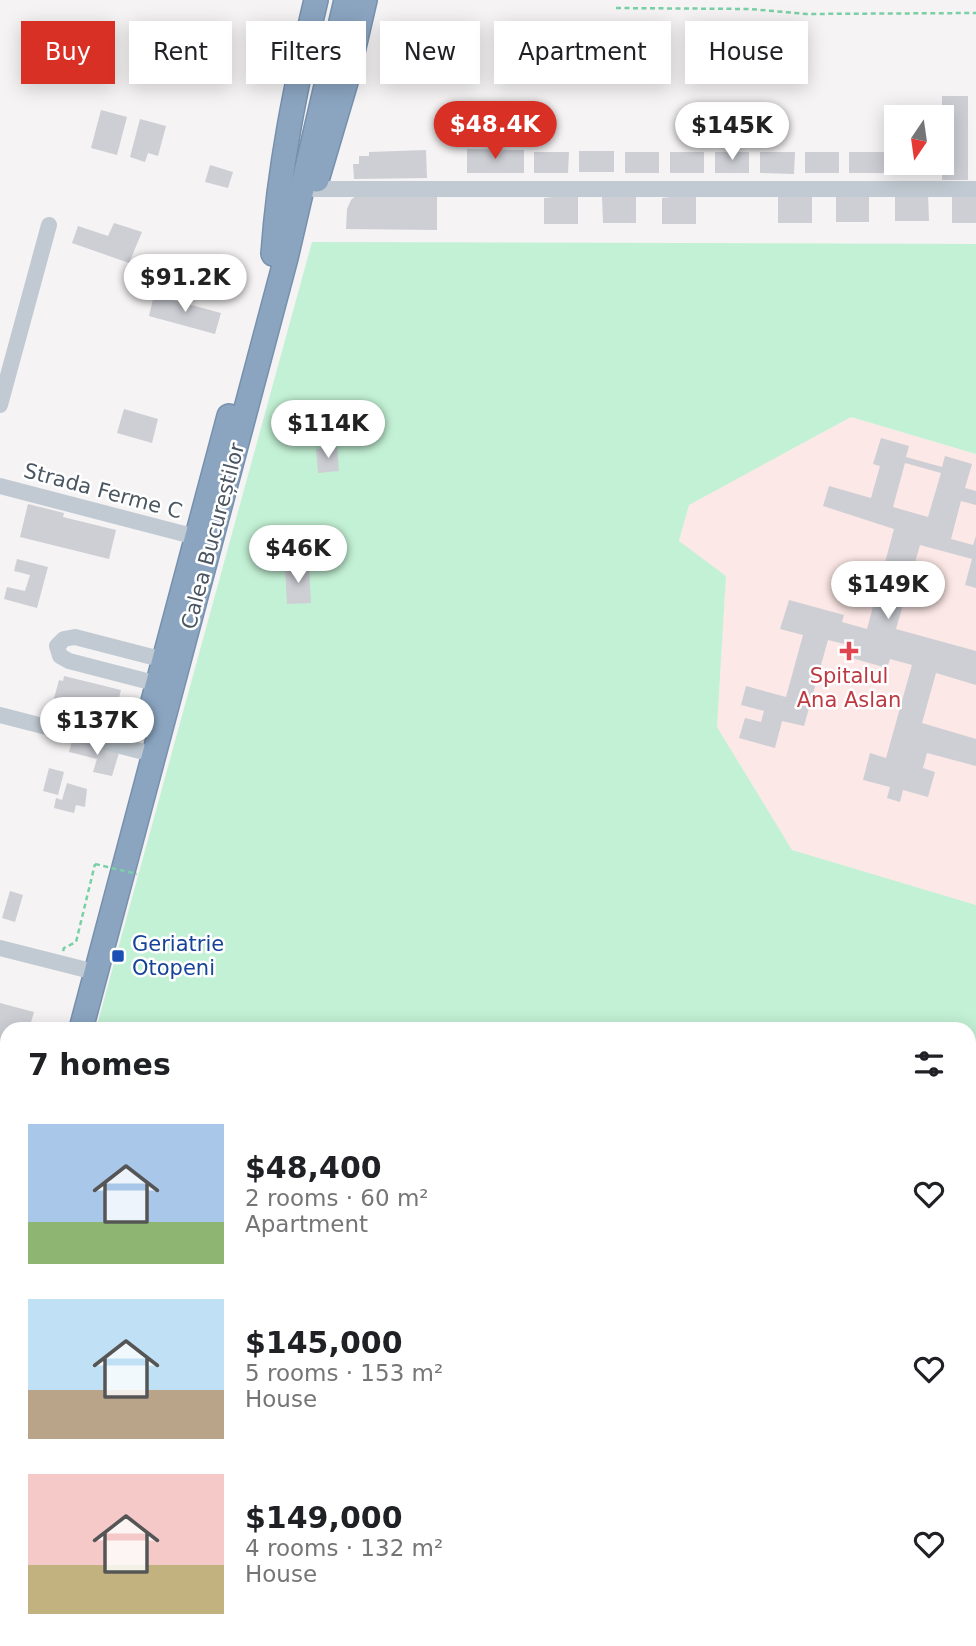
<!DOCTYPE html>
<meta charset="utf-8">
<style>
:root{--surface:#fff;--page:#f2f2f2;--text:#202124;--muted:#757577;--accent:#d93025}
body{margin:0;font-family:"DejaVu Sans",sans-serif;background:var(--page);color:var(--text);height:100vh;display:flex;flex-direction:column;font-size:26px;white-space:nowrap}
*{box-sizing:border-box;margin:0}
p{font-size:23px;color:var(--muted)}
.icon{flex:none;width:38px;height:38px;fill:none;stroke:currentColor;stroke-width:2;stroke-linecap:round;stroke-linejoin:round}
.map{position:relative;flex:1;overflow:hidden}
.side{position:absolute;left:0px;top:1022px;width:976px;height:625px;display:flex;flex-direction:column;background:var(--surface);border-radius:21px 21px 0 0;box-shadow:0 4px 18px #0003}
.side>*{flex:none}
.guide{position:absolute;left:21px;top:21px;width:934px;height:63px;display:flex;gap:14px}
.needle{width:46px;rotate:193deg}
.buttons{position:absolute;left:884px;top:105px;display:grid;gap:14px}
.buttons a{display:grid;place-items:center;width:70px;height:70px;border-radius:0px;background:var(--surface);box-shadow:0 4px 18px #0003;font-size:35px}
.price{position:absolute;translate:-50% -60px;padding:0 16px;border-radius:24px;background:#fff;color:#222;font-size:23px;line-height:46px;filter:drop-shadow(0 2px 4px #0008)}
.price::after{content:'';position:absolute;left:50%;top:42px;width:21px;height:16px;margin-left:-10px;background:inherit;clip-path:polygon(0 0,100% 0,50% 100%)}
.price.active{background:var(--accent);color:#fff}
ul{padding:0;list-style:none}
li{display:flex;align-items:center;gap:21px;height:175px;padding:0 28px}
li span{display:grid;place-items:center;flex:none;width:196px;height:140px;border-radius:0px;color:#555}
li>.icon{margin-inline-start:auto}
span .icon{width:84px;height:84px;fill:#fffc;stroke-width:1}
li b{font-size:30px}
h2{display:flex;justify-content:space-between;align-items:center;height:84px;padding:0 28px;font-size:30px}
.pill{padding:0 24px;border-radius:0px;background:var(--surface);box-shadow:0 4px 18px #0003;font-size:24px;line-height:63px}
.pill.active{background:var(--accent);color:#fff}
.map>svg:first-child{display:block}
.medical{fill:#fce8e6}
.green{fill:#c3f1d5}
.building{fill:#cdcfd5;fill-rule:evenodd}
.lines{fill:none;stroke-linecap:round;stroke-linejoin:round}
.highway-casing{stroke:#7690ad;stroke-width:26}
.path{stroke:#7ad0a6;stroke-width:2.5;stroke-dasharray:5 3.5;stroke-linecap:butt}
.minor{stroke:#c1cad2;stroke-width:16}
.highway{stroke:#8ba5c1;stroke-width:23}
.rail{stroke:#b5b8bd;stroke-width:3.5}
.path-bridge{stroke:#7ad0a6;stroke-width:2.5;stroke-dasharray:5 3.5;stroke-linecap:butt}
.health-dot{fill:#e0444e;stroke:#fff;stroke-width:2.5}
.transit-dot{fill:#1a4fb4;stroke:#fff;stroke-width:2.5}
.labels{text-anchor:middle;stroke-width:5;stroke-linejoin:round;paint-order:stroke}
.street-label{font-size:21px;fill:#4a5661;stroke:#fff}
.health-label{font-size:21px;fill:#be3a42;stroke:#fff}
.transit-label{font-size:21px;fill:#164399;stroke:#fff;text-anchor:start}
</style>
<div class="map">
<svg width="976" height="1646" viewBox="0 0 976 1646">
<rect width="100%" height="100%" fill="#f5f3f3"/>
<polygon class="medical" points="851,417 976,454 976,905 792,850 717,727 726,576 679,542 689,505"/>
<polygon class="green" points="312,242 976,244 976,454 851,417 689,505 679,541 726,576 717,727 792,850 976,905 976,1044 970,1044 970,1029 96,1029"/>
<g class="building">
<polygon points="44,42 61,45 56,70 39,67"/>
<rect x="942" y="96" width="26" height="84"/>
<polygon points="101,110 127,117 117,155 91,148"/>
<polygon points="140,119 166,126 158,156 148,153 145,162 130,157"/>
<polygon points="467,149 524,150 524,173 467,173"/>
<polygon points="426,150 427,178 354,179 353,164 359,164 359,156 369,156 369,152"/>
<rect x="579" y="151" width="35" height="21"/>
<polygon points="534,152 569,152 568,173 534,173"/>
<rect x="625" y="152" width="34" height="21"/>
<rect x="670" y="152" width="34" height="21"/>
<rect x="715" y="152" width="34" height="21"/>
<polygon points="760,152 795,152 794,174 760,173"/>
<rect x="805" y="152" width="34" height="21"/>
<rect x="849" y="152" width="35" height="21"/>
<rect x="894" y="163" width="34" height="11"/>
<polygon points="210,165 233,172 228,188 205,182"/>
<polygon points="437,191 437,230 346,229 347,209 351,200 359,193"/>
<polygon points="928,194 929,221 895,221 895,195"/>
<polygon points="611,195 636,195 636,223 603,223 602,197"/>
<polygon points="869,195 869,222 836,222 836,196"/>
<polygon points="976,195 976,223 952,223 952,197"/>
<polygon points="787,196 812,196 812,223 778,223 778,197"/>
<polygon points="553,197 578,197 578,224 544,224 544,198"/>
<polygon points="671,197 696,197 696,224 662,224 662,198"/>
<polygon points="114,223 142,232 129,263 72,243 78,226 108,236"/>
<polygon points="154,295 221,313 215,334 149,316"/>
<polygon points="124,409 158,419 152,443 117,433"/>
<path d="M881,438L909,446L906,457L942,467L945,456L972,464L965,488L976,491V505L961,501L951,539L973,545L976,536V588L965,585L972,559L920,545L896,629L976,651V685L936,673L922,723L976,739V766L927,753L923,768L935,772L928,797L903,790L900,802L887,798L890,787L863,780L870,753L886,758L912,665L890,659L887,668L848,657L852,646L828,640L804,726L782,721L775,748L739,738L745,718L761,722L764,711L741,705L746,686L786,697L803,635L780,629L789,600L844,615L842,622L867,629L894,529L823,506L829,486L871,498L880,466L873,464ZM905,463L941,473L928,517L893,507Z"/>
<polygon points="337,447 339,471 318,473 316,449"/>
<polygon points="28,504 64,513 63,517 116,530 109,559 20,537"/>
<polygon points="17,559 48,567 37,608 4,599 7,587 25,591 30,575 14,571"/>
<polygon points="309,566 311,603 287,604 285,567"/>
<polygon points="64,676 121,690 114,719 78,710 76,715 51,709 59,680 63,681"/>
<polygon points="72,741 119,753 112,776 93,772 97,759 69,752"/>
<polygon points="49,768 64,772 58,795 43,791"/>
<polygon points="67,783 87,789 85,807 76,805 74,813 54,808 56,798 62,800"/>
<polygon points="10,891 23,895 15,922 2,918"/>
<polygon points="0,1003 34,1012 29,1029 7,1029 7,1064 0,1062"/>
<polygon points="0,1072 7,1074 7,1111 0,1109"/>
<polygon points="0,1122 7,1124 7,1151 4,1163 0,1162"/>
<rect x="970" y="1508" width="6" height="21"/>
<polygon points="0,1571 7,1573 6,1646 0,1646 0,1601 4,1586 0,1585"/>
<polygon points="35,1640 59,1640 60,1646 35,1646"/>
<polygon points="761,1640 791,1640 793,1646 763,1646"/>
</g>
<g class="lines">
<defs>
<g id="highway">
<polyline points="317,180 346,82 365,0"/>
<path d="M273,254C279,168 296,84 316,0"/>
<polyline points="153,701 229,416"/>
<polyline points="81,1029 286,258 346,0"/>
<polyline points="0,1280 7,1253"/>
<polyline points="0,1334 7,1308"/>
</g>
</defs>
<use href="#highway" class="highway-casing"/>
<g class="path">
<polyline points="616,8 750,9 807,14 976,13"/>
<polyline points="63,951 64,948 76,942 95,864"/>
</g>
<g class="minor">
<polyline points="314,189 976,189"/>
<polyline points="0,405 49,225"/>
<polyline points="0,486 196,537"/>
<polyline points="158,684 69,661 60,656 57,646 64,639 75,637 164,660"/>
<polyline points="0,715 140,751"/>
<polyline points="0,948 83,969"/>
<polyline points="0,1185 7,1187"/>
<polyline points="970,1465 976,1465"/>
<polyline points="0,1499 7,1499"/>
<polyline points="0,1566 7,1568"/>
<polyline points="970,1586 976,1583"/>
<polyline points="855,1646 868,1640"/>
</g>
<use href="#highway" class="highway"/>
<g class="rail">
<polyline points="970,1617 976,1613"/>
<polyline points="897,1646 910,1640"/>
<polyline points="918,1646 930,1640"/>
</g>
<polyline class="path-bridge" points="95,864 137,874"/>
</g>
<path class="health-dot" d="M845.5 640.5h7v7h7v7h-7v7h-7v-7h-7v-7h7z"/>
<rect class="transit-dot" x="111" y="949" width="14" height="14" rx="3.5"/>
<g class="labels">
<g class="street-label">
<text transform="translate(103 491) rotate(15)" y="7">Strada Ferme C</text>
<text transform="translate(213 536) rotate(-75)" y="7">Calea Bucureștilor</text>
</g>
<g class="health-label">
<text x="849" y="683">Spitalul<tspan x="849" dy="24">Ana Aslan</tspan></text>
</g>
<g class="transit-label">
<text x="132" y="951">Geriatrie<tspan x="132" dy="24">Otopeni</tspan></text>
</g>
</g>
</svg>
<div class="buttons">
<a><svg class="needle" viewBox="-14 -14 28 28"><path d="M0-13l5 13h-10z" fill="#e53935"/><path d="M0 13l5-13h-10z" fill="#757577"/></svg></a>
</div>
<b class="price active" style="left:495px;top:161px">$48.4K</b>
<b class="price" style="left:732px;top:162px">$145K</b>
<b class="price" style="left:185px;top:314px">$91.2K</b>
<b class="price" style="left:328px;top:460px">$114K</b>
<b class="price" style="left:298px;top:585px">$46K</b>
<b class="price" style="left:888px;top:621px">$149K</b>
<b class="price" style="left:97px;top:757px">$137K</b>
<div class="guide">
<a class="pill active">Buy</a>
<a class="pill">Rent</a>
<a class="pill">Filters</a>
<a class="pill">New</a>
<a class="pill">Apartment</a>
<a class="pill">House</a>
</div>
<section class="side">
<h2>7 homes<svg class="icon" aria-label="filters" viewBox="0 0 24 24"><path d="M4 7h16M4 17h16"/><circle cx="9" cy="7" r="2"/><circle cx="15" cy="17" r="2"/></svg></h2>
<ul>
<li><span style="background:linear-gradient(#a9c7e8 70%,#8fb573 0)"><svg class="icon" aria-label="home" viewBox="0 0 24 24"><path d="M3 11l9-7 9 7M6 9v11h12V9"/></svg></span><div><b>$48,400</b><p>2 rooms · 60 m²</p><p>Apartment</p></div><svg class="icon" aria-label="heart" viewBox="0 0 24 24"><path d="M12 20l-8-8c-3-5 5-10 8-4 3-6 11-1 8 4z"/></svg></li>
<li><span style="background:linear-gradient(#bfe0f5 65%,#b9a48a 0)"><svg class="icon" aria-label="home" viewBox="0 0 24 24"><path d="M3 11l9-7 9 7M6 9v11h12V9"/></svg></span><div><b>$145,000</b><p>5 rooms · 153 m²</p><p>House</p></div><svg class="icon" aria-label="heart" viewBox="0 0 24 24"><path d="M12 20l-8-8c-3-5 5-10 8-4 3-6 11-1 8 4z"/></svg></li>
<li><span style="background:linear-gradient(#f6c9c9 65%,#c2b280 0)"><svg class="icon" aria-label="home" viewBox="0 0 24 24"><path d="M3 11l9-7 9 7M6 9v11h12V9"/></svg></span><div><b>$149,000</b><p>4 rooms · 132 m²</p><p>House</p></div><svg class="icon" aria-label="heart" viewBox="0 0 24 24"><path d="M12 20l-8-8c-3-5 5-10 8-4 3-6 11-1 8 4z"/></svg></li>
</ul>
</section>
</div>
